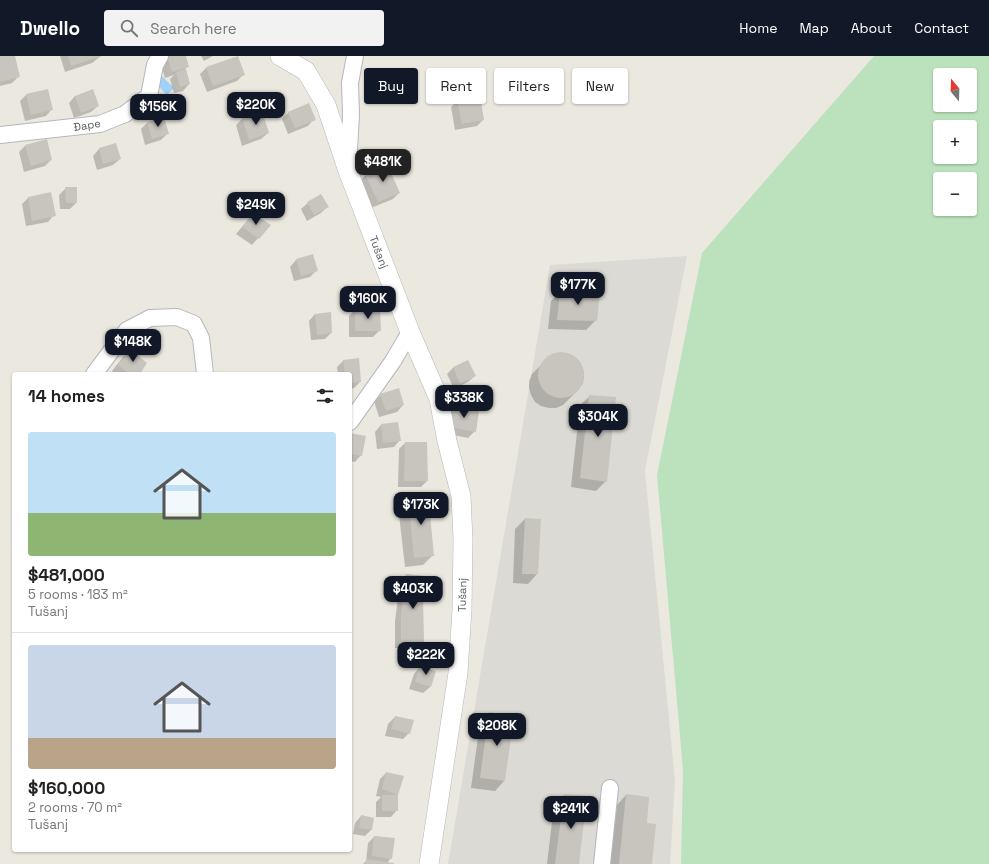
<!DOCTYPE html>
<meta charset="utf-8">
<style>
:root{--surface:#fff;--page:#f2f2f2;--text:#222;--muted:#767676;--line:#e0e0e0;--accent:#111827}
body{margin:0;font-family:"Space Grotesk",sans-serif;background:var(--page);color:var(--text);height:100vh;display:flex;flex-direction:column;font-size:15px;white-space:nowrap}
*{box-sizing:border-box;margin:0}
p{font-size:13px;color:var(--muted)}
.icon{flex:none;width:22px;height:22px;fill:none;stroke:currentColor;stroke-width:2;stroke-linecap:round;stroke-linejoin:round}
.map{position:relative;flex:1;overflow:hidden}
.side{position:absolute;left:12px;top:316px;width:340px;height:480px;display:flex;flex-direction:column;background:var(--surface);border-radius:4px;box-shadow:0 1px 3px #0004}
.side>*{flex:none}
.hud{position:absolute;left:364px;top:12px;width:380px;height:36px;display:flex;gap:8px}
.needle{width:26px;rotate:341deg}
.controls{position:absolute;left:933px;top:12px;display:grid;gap:8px}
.controls a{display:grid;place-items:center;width:44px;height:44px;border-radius:4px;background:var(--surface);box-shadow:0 1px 3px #0004;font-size:20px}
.price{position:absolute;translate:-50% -34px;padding:0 9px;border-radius:8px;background:var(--accent);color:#fff;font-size:13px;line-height:26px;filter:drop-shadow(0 1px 2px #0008)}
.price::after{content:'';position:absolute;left:50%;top:24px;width:12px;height:9px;margin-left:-6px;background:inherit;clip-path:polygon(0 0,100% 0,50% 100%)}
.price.current{background:#222;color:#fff}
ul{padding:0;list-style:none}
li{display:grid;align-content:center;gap:8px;height:212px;padding:0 16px}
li+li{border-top:1px solid var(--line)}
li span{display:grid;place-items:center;height:124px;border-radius:4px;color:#555}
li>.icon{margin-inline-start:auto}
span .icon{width:72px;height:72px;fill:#fffc;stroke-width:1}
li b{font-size:17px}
h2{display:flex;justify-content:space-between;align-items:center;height:48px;padding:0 16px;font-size:17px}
.pill{padding:0 14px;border-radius:4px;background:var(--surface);box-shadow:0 1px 3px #0004;font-size:14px;line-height:36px}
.pill.current{background:var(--accent);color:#fff}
header{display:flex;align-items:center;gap:24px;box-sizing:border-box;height:56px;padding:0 20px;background:var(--accent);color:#fff}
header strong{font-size:19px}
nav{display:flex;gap:22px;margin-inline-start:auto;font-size:14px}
.search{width:280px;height:36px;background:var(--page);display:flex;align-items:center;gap:10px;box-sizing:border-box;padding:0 14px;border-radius:4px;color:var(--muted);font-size:15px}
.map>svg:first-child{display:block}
.industrial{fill:#dcdad4}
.green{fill:#bce2bd;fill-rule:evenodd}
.water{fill:#a0d1fa}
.shadow{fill:#0003}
.building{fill:#c8c5bf}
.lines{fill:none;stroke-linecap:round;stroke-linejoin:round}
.minor-casing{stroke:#b5b7bc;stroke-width:18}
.tertiary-casing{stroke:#b5b7bc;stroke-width:20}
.minor{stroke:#fff;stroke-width:16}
.tertiary{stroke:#fff;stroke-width:19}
.labels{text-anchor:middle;stroke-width:3;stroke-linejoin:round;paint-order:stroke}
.street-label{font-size:11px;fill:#585b60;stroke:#fff}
</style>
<header>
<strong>Dwello</strong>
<div class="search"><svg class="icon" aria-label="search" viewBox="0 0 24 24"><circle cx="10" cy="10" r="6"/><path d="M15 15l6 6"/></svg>Search here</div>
<nav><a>Home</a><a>Map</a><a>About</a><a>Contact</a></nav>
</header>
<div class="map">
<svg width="989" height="808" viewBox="0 0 989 808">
<rect width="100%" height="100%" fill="#ebe8df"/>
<polygon class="industrial" points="687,200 645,415 675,725 670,808 448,808 550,209"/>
<path class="green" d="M874,0H989V808H681L683,714L657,419L702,197ZM940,19H970V49H940ZM940,71H970V101H940ZM940,123H970V153H940Z"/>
<polygon class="water" points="159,17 174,32 167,39 152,24"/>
<g class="shadow">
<polygon points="0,0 14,0 19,20 12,27 0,30"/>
<polygon points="60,0 101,0 92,7 65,16"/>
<polygon points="164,0 185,0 188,10 185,13 189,28 183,35 174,37 170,23 174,19 165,22 160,4"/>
<polygon points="201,0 213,0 204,5"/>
<polygon points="206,12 243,19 237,25 207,36 200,18"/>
<polygon points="26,39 52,53 46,60 25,65 20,45"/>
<polygon points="75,40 98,50 91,56 74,62 69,47"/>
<polygon points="458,44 483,64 477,70 455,74 451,51"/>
<polygon points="308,49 314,63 308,70 288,78 282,63 288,57"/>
<polygon points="261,57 268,77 261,83 242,90 236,69 242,63"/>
<polygon points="147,67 168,77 161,84 145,89 141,73"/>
<polygon points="116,89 120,103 113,109 97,114 93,100 99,93"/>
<polygon points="25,90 51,104 45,110 24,116 19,96"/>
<polygon points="366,119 399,137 393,143 371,152 359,125"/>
<polygon points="66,132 76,147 70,153 60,153 59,139"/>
<polygon points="50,137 54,159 48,166 26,170 22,148 28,142"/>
<polygon points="308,147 327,151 321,157 307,165 301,153"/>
<polygon points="253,158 258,182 252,189 236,178"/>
<polygon points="296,204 317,214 310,221 294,225 290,211"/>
<polygon points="560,236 596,264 586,274 548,273 551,245"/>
<polygon points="355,254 380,274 373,281 349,281 349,260"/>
<polygon points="315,258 331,277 325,283 311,284 309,265"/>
<polygon points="130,295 138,318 115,318 112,315 123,301"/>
<polygon points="561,297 568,298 574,301 580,306 583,313 584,320 583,327 579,333 563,349 556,352 549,352 541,350 535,346 531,339 529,332 529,325 532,318 548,302 554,298"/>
<polygon points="344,304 360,326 354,332 350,333 350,318 338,318 337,311"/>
<polygon points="468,305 475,320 468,326 454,333 447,318 453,312"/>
<polygon points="381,339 403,349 397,356 379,361 374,345"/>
<polygon points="590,340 606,425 596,435 571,431 580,349"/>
<polygon points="454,351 475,375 468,382 444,377 447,358"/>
<polygon points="381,369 400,384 394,391 377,393 375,376"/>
<polygon points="350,378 361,399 355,406 350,405"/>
<polygon points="405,387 427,425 421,431 398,431 399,393"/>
<polygon points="408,440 433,499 423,509 405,511 398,450"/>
<polygon points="525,463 540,464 537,518 528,528 513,527 515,473"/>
<polygon points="406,519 422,540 423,586 416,592 395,592 395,565 400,526"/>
<polygon points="420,611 434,616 430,631 423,637 409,633 414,618"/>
<polygon points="490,657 504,725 495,735 471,732 480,667"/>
<polygon points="395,661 409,677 403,683 385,680 388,668"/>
<polygon points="386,717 402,720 397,739 397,754 391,761 376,761 376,746 381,741 376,740 380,723"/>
<polygon points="564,739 578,808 547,808 554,749"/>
<polygon points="626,739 645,768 651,808 610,808 617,749"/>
<polygon points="361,760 373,762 371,774 365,780 353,778 355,767"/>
<polygon points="374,781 391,802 387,807 393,808 363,808 366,805 368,787"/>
</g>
<g class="building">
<polygon points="0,0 15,0 20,21 0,26"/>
<polygon points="68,0 102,0 71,10"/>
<polygon points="167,0 186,0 189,11 172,16"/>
<polygon points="238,0 245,19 213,30 206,11"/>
<polygon points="186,13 190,28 180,31 176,16"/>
<polygon points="48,33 53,54 31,59 26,38"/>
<polygon points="93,33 99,50 81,57 75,40"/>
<polygon points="480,39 484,64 462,68 457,43"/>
<polygon points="309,47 316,64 295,72 288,56"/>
<polygon points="262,55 269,77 249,84 242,62"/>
<polygon points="164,61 169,78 152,83 147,66"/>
<polygon points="47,83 52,104 31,110 25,89"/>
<polygon points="116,87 121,103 103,108 99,92"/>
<polygon points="387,108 400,137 378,146 365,118"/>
<polygon points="65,131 77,131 77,147 66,147"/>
<polygon points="51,136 56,160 32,165 28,141"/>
<polygon points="321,138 329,151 314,159 307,146"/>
<polygon points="253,157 271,169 259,183 242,171"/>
<polygon points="313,198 318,215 301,220 296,203"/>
<polygon points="560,235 600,237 597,265 557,264"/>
<polygon points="380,252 381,275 355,275 355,253"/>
<polygon points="331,256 332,277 317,279 315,258"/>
<polygon points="130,293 147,307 140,318 129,318 118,309"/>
<circle cx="561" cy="319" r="23"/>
<polygon points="359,302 361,326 350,327 350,318 345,318 343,304"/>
<polygon points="468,304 476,320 460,328 453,311"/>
<polygon points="399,332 404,349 386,355 380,338"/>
<polygon points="589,339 616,341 607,426 580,422"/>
<polygon points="453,350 479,355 476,376 449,371"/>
<polygon points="398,366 401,385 383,387 381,368"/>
<polygon points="350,377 366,380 362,400 350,398"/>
<polygon points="405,386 427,386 428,425 404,425"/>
<polygon points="428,437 434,500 414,502 408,439"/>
<polygon points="525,462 541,463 538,518 522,518"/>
<polygon points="406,518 425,520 423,540 424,586 401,586 401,558"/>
<polygon points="420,610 436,615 431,631 415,626"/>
<polygon points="489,656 514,660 505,725 480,722"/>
<polygon points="395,660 414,664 410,678 391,673"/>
<polygon points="386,716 404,720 398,739 382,733"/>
<polygon points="564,738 587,740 579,808 555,808"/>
<polygon points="626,738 649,741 647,767 656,768 652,808 619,808"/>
<rect x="382" y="739" width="16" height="16"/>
<polygon points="361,759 374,762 372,774 359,772"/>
<polygon points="374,780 395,782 392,803 372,800"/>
<polygon points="366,803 394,807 394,808 365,808"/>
</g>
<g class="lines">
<defs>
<g id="minor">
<polyline points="0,79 100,68 125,58 149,40 155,9 160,0"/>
<polyline points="348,111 351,59 350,27 355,0"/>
<polyline points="94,318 127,274 150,262 177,261 194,268 201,282 205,318"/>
<polyline points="350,366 393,305 410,276"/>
<polyline points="602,808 610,732"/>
</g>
<polyline id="tertiary" points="280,0 306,15 326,49 348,115 410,276 439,343 447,385 461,440 463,484 462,553 458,617 429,808"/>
</defs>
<use href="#minor" class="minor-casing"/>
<use href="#tertiary" class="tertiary-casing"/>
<use href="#minor" class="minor"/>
<use href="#tertiary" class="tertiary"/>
</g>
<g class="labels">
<g class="street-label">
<text transform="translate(87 69) rotate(-9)" y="4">Đape</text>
<text transform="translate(379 196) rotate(69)" y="4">Tušanj</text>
<text transform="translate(462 539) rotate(-89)" y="4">Tušanj</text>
</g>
</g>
</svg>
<div class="controls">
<a><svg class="needle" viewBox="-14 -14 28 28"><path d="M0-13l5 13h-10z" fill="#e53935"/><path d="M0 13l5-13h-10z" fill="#767676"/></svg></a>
<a>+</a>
<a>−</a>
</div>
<b class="price" style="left:256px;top:70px">$220K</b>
<b class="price" style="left:158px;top:72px">$156K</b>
<b class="price current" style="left:383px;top:127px">$481K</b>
<b class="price" style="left:256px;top:170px">$249K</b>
<b class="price" style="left:578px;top:250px">$177K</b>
<b class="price" style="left:368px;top:264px">$160K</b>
<b class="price" style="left:133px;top:307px">$148K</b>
<b class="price" style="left:464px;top:363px">$338K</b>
<b class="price" style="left:598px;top:382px">$304K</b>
<b class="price" style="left:421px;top:470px">$173K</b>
<b class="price" style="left:413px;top:554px">$403K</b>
<b class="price" style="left:426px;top:620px">$222K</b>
<b class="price" style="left:497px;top:691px">$208K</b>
<b class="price" style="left:571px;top:774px">$241K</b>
<div class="hud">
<a class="pill current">Buy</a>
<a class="pill">Rent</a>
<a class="pill">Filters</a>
<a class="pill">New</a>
</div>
<section class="side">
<h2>14 homes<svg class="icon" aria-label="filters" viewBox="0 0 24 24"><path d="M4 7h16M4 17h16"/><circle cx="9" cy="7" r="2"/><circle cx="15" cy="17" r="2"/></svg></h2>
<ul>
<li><span style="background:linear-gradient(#bfe0f5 65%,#8fb573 0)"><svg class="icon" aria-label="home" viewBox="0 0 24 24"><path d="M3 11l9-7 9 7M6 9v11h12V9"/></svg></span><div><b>$481,000</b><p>5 rooms · 183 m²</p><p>Tušanj</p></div></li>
<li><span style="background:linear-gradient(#c9d6e8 75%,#b9a48a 0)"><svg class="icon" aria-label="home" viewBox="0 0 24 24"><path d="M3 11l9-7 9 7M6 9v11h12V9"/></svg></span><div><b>$160,000</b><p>2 rooms · 70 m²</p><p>Tušanj</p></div></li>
</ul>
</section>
</div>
